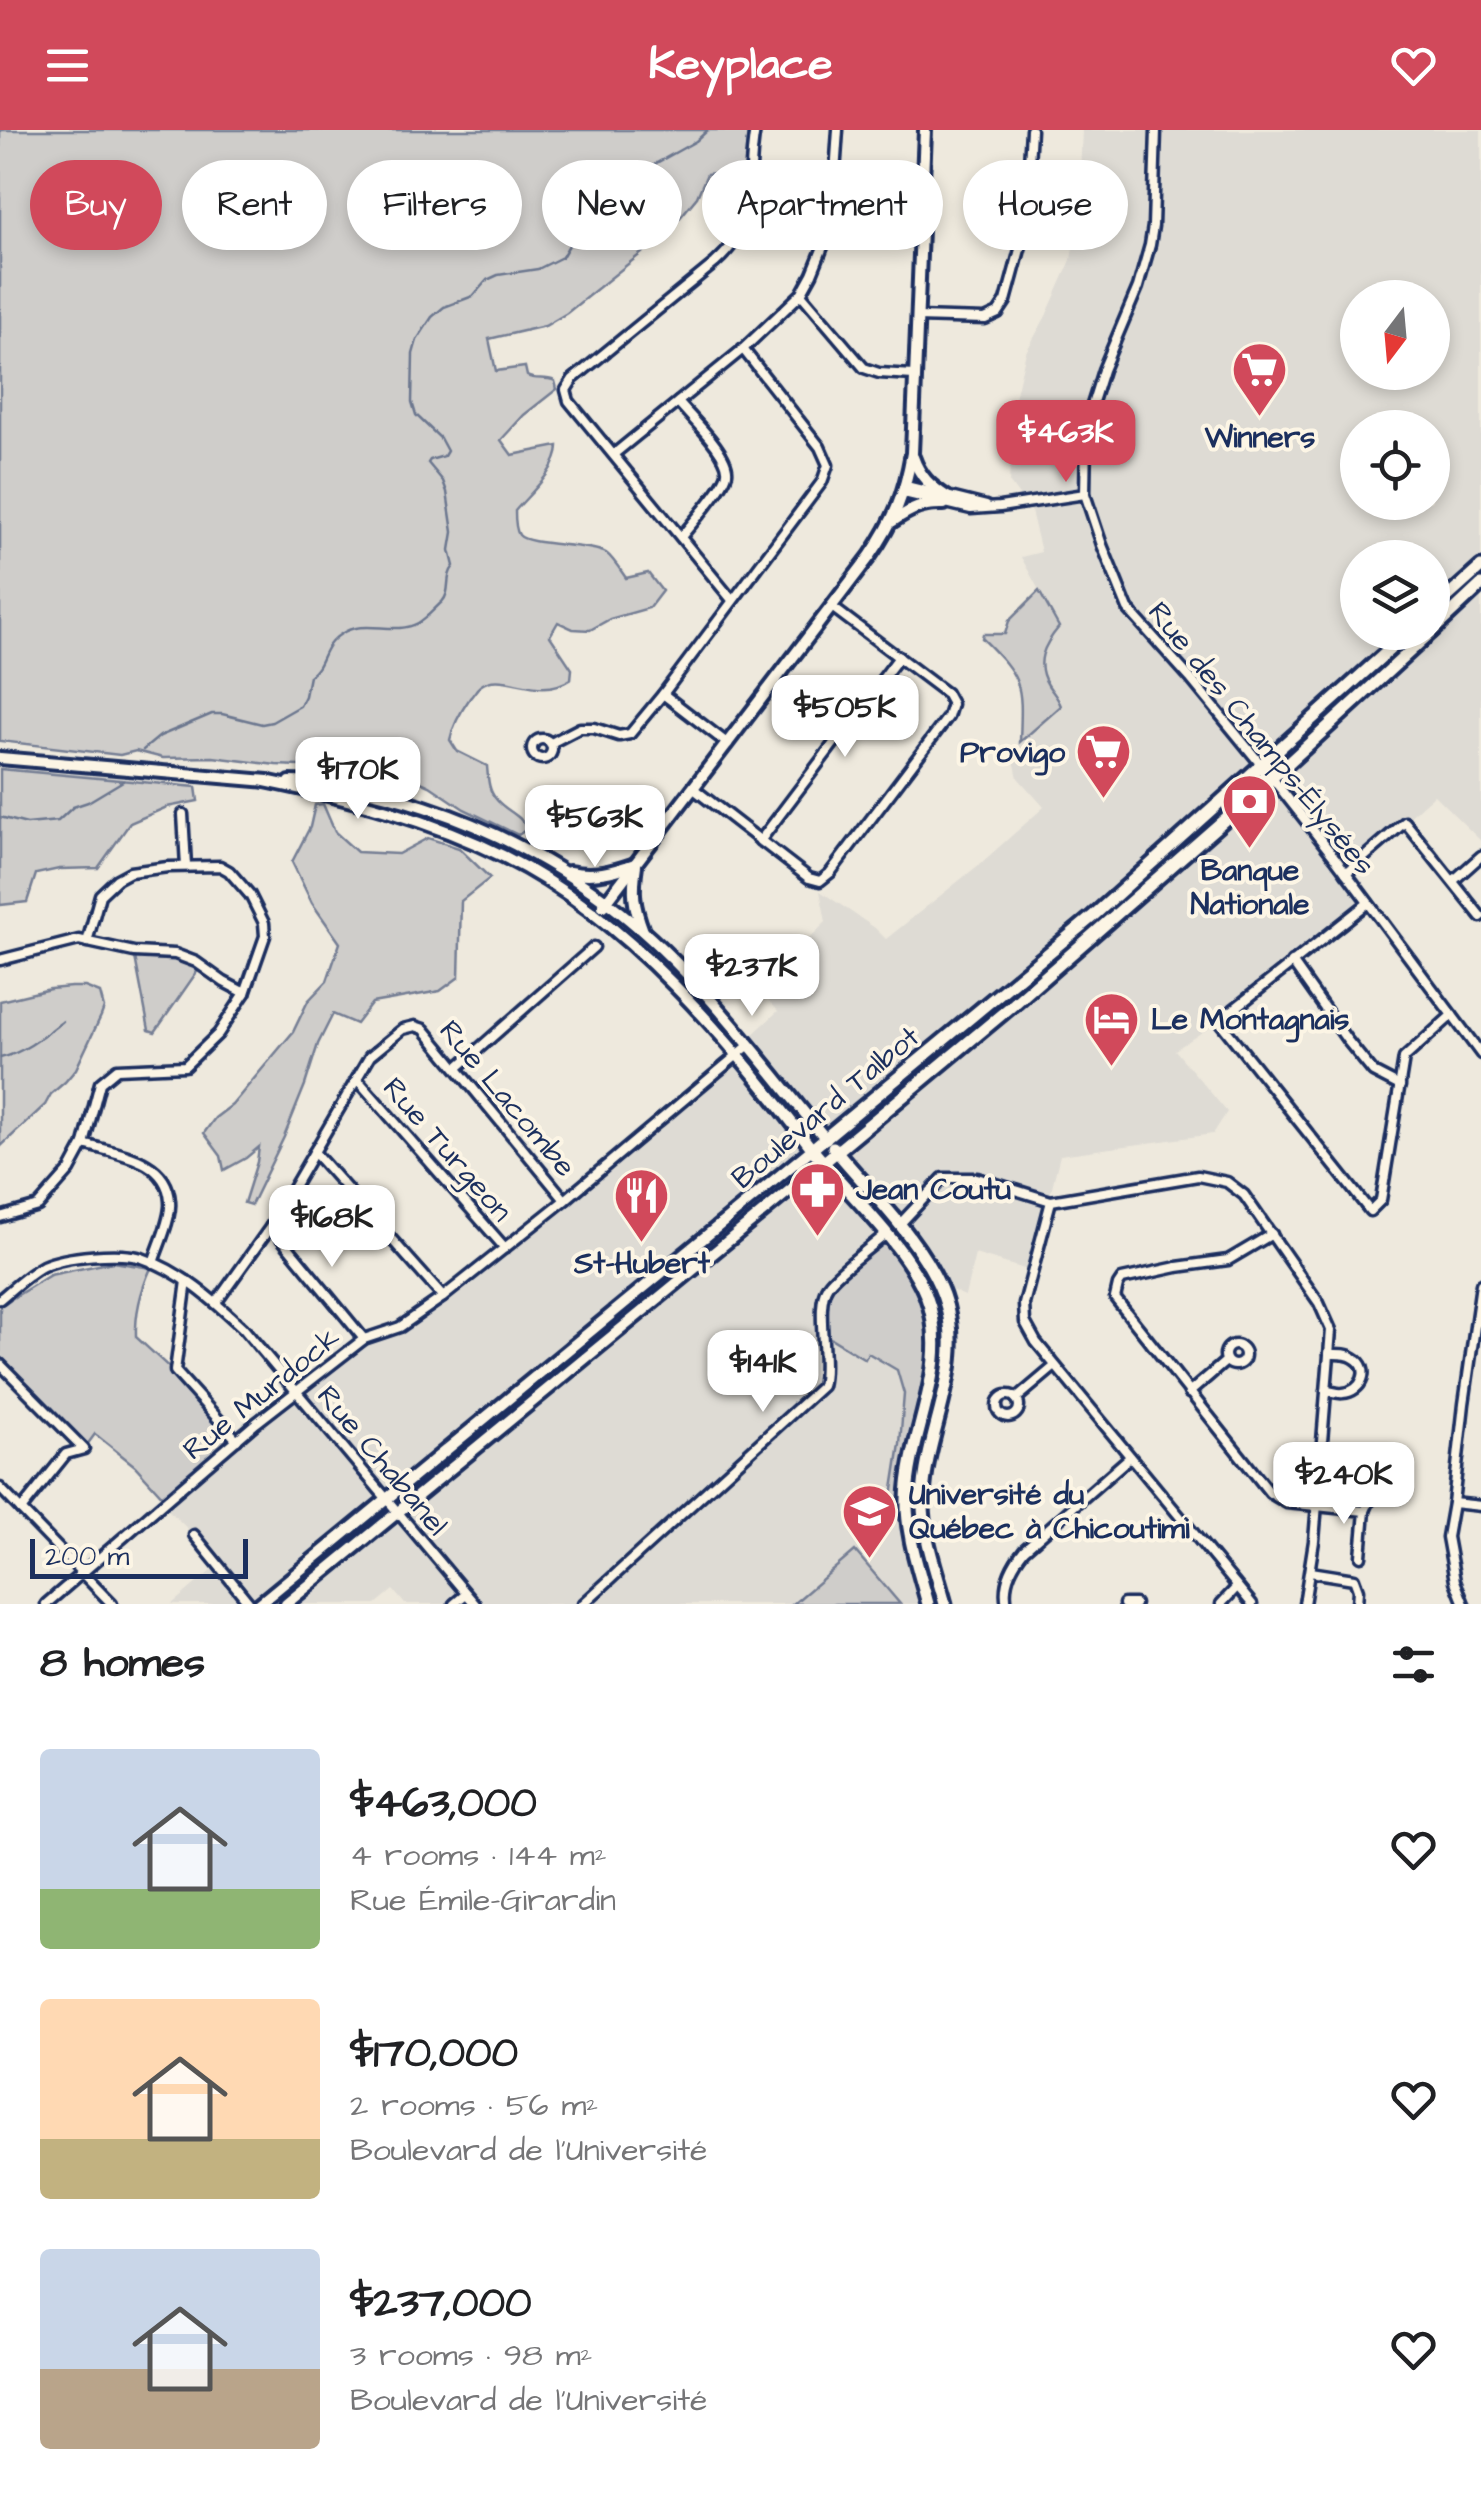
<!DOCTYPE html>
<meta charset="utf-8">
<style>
:root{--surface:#fff;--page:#f6f6f6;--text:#202124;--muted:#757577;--accent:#d1495b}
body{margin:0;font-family:"Architects Daughter",sans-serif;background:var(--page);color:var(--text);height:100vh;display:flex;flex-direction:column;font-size:38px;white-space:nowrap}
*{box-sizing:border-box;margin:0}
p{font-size:32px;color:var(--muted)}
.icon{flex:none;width:55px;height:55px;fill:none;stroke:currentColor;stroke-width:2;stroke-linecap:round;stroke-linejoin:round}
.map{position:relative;height:1474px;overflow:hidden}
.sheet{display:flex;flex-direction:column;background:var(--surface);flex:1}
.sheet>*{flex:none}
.guide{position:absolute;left:30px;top:30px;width:1422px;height:90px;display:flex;gap:20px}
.needle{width:65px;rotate:196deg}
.tools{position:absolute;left:1340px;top:150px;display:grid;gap:20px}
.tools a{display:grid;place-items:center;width:110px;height:110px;border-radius:50%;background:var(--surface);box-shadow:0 5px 15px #0003;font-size:50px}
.scale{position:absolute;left:30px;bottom:25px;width:218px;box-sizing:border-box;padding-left:10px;border:5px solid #1b2f5e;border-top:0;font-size:28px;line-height:35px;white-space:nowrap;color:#1b2f5e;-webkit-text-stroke:8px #fcf5e5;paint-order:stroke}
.price{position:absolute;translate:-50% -85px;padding:0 22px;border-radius:20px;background:#fff;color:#222;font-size:32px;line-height:65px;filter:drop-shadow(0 2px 5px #0008)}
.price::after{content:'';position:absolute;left:50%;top:60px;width:30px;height:22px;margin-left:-15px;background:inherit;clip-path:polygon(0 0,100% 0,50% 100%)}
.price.on{background:var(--accent);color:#fff}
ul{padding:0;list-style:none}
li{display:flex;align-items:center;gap:30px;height:250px;padding:0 40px}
li span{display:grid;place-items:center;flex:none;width:280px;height:200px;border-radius:10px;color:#555}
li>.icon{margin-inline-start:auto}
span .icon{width:120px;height:120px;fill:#fffc;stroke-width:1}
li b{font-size:42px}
h2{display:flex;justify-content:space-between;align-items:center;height:120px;padding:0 40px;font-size:42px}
.chip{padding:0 35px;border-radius:45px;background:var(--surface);box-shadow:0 5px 15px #0003;font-size:35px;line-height:90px}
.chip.on{background:var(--accent);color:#fff}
header{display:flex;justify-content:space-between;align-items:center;height:130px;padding:0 40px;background:var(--accent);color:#fff;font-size:45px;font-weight:700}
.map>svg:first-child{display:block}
.built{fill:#dedbd4;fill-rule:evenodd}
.green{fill:#cfcdca;stroke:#757e94;stroke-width:2.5}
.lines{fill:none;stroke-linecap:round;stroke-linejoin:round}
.stream{stroke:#6c778f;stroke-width:2.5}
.street-casing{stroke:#1b2f5e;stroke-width:15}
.secondary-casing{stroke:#1b2f5e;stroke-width:18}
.primary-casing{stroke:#1b2f5e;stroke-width:19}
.street{stroke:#fcf5e5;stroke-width:8}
.secondary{stroke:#fcf5e5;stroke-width:10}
.primary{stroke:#fcf5e5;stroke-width:11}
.labels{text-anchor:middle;stroke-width:8;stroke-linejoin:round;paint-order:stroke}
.poi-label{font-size:30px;font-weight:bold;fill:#1b2f5e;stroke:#fcf5e5}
.street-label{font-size:30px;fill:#1b2f5e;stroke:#fcf5e5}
</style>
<header><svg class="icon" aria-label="menu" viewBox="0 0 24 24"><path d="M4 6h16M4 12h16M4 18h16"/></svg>Keyplace<svg class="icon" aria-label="heart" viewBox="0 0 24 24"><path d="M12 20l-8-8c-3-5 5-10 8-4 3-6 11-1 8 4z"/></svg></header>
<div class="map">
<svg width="1481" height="1474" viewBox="0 0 1481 1474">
<rect width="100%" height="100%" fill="#eee9dd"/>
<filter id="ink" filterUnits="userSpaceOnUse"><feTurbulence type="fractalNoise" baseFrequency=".01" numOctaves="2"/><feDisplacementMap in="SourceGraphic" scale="20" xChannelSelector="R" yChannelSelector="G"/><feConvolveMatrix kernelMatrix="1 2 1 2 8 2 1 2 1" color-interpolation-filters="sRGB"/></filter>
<g filter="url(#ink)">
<path class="built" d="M1082,0H1481V711L1434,665L1347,743L1368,773L1219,891L1175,920L1227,982L1213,1004L1060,1025L1031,1141L975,1124L965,1166L938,1154L898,1095L886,1104L832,1209L864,1229L868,1222L897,1240L904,1263L900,1314L907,1382L928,1474H405L393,1460L376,1474H172L218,1435L194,1405L162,1374L364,1209L400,1197L443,1167L673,978L734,922L778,881L758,859L826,792L820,761L875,798L886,809L980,734L1044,677L1018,648L1014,630L1020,612L1061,576V570L1048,555L1039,535L1045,514L1059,497L1021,427L1041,422L1031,381L1009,352L1014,272L1026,222L1046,186L1071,130L1078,85ZM1358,168H1432V242H1358ZM1358,298H1432V372H1358ZM1358,428H1432V502H1358Z"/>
<g class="green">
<path d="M0,0H748L744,40L707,44L697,67L668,102L567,183L545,196L489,209L496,241L525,237L527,246C536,251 545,246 555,251L557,259L524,285L501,310L512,325L558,316C558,340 529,364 515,381C515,388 515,399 519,405C528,416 588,413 606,423C613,428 621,441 626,448L648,443L662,461L649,478L610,489L590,500L573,499L558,492L550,506L572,539L571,549C536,572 503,538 480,556C476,559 474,564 470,568C461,581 453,595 450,610L457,621L487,636C488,647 488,660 496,669C505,681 521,684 527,699L518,705L464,679L430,656L392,639L375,651L323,637L276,635L213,627L163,628L136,621L120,625L0,611Z"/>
<path d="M1039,461L1059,497C1044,515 1034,533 1048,555C1053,563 1058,567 1061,576L1020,612C1022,555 1024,549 982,508L983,504H1005L1009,491Z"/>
<polygon points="0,639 196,657 198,671 167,677 130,693 98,738 59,739 36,744 27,772 0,775"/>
<polygon points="323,674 335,702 357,722 398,724 428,708 459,718 490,748 461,771 459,847 440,861 372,873 356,894 333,884 318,914 305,955 284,1007 251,1075 244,1073 257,1032 259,1017 246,1028 224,1040 221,1026 204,1003 215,988 232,975 293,902 308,871 327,851 340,813 312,773 292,732 310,697 315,675"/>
<polygon points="134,822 175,824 201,836 155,902 149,900"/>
<polygon points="71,857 85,857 100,863 104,878 101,886 76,939 65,952 51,964 45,975 0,1017 0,871 50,859"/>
<polygon points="886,1104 901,1122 934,1194 907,1382 894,1389 889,1385 900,1314 904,1264 897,1240 868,1223 865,1229 832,1209 824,1206 822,1168 828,1153"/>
<path d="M113,1132L151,1138C141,1160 135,1183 136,1207L185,1252L234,1308L166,1370L135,1336L95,1304L84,1319L0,1238V1176L50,1145Z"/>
<polygon points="855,1421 900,1474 793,1474"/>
</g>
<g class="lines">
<g class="stream">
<path d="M143,620L160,606L212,584H222L262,594L272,592L300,576L305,566L309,546C325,535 320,517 341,504C364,488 394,506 418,493C427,488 434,479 442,472C452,461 444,448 454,436L450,420L453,402L447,362L443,351L428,333L430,330L444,326L447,321L440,308L416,285L412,272L413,224L417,210L432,187L444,177L473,166L487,150L498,145L538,139L562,127L576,103L584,95L594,91L626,64L653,35L696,11L708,0"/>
<polyline points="0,687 27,694 58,691 73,677 88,672 123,651"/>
<path d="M0,928C24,923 44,906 63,891"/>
</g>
<defs>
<g id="street">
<polyline points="1156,0 1153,96 1150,115 1138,157 1103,240 1092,275 1086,305 1085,364 1102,415 1128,479 1190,548 1272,648 1335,728 1481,924"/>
<polyline points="801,164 864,238 879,243 914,245"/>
<polyline points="917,187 985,189 998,183 1006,171 1025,101 1031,0"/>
<path d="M678,272C690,287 730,324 727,343C725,357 691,394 681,407"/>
<polyline points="614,324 743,219 801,164 812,144 827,107 833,73 838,0"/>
<polyline points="906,356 986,376"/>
<polyline points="904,363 971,379 1000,377 1085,364"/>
<path d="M732,470L569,271L566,260L573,249L715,133C764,89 744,56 755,0"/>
<polyline points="663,564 728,614"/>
<circle cx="542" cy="619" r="10"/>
<polyline points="551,613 580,598 594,598 619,606 630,604 663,564 822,352 828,335 820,317 743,219"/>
<polyline points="694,659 809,748 820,751 830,743 948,587 952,574 946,563 832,477"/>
<polyline points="183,684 186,736"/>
<polyline points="760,711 899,527"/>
<polyline points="1346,743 1405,692 1481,787"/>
<polyline points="1453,751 1481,726"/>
<polyline points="1368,773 1219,891 1370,1081 1381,1070 1404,928 1452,885"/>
<polyline points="0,830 79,810 134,822 175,824 196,832 224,852 245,863"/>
<polyline points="1292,832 1347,910 1373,942 1400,956"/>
<polyline points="458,937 594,817"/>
<polyline points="357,949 505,1118"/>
<path d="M84,1014C117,1024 167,1028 170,1071C172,1087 158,1117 153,1133"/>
<polyline points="314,1022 443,1167"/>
<polyline points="1051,1071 1024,1174 1025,1192 1036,1212 1252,1474"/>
<polyline points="0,1087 38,1076 70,1040 84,1014 100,953 117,939 185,936 218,904 245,863 265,806 264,793 250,765 229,741 220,736 168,737 130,742 117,749 100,765 87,812"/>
<polyline points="899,1095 943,1048 977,1048 1051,1071 1198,1046 1227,1052 1244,1065 1319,1173 1331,1200 1314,1411 1304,1474"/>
<polyline points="271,1096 364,1209"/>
<polyline points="1272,1104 1228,1130 1177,1137 1122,1149 1118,1155 1115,1168 1270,1363 1287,1373 1365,1381 1361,1426"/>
<polyline points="187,1151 175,1241 237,1310"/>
<path d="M0,1169C13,1158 28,1144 43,1136C65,1126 119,1121 142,1128C181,1141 214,1171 243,1198L475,1474"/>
<polyline points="216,1173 271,1096 370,926 403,899 415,896 424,899 565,1070"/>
<circle cx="1235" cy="1225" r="10"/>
<polyline points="0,1234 84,1319 66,1324 21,1380"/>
<path d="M1326,1261C1332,1261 1338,1264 1343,1263C1362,1262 1372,1238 1354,1228C1347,1223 1338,1224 1329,1224"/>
<polyline points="1189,1263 1226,1231"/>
<circle cx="1008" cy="1276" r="11"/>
<polyline points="1016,1269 1055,1236"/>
<polyline points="0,1358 112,1474"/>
<polyline points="1453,1373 1481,1376"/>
<polyline points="1365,1381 1369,1372 1373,1327"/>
<polyline points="194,1405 250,1474"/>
<polyline points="1310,1442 1354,1449 1358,1460 1357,1474"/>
<polyline points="46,1474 256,1293 364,1209 400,1197 443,1167 565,1070 748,916"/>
<polyline points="454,1474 466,1464"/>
<path d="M583,1474L822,1256C829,1228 814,1175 828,1155C836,1142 874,1115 887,1103"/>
<path d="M1007,1474C1002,1454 1012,1435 1024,1420L1130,1327"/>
<polyline points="1124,1474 1135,1474"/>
<polyline points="1221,1474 1237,1457"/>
<polyline points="1464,1474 1455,1451 1447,1407 1453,1373 1464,1274 1481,1154"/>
</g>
<g id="secondary">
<path d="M913,327C920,347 930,356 947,367"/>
<path d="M893,391C911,379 923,373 944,374"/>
<polyline points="0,628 268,651"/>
<path d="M290,652C335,652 382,663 425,677C495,700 562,736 620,782C699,845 761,931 826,1009"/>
<path d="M636,735C632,761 633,775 643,801"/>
<path d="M569,742C594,747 612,742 635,734"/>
<path d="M603,776L870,426C894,391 905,364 912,323L925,0"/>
<path d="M259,1474L812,1019C731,911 628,788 505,727C429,689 348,668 265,651"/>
<polyline points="286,1474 823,1033"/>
</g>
<g id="primary">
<polyline points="1432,481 1481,437"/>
<polyline points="1432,501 1481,455"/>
<path d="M833,1017C869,1061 923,1111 943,1165C969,1236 925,1299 923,1369C922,1404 936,1440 945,1474"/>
<polyline points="823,1033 1014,874 1272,648 1431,502"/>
<path d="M928,1474C919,1440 906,1404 907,1369C909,1299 953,1235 926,1165C906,1115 847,1062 812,1019L1092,787L1409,502"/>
</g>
</defs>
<use href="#street" class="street-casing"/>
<use href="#secondary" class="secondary-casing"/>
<use href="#primary" class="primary-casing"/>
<use href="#street" class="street"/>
<use href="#secondary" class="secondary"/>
<use href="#primary" class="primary"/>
</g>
</g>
<defs>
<symbol id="supermarket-pin" viewBox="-11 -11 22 30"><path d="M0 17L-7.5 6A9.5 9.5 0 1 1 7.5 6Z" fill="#d1495b" stroke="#fcf5e5"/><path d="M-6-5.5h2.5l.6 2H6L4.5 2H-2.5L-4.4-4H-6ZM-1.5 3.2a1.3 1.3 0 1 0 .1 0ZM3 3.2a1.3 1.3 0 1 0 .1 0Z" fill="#fff"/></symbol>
<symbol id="bank-pin" viewBox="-11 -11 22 30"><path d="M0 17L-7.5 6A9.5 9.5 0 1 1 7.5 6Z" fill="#d1495b" stroke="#fcf5e5"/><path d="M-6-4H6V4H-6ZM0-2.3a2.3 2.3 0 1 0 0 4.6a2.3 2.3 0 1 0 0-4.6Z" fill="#fff"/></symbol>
<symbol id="hotel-pin" viewBox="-11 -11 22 30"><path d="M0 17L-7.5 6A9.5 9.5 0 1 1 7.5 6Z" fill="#d1495b" stroke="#fcf5e5"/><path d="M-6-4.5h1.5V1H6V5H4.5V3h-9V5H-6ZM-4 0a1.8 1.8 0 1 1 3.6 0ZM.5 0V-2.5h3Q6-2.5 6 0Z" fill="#fff"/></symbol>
<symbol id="pharmacy-pin" viewBox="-11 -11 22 30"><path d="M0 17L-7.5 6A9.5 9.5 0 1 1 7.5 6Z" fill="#d1495b" stroke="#fcf5e5"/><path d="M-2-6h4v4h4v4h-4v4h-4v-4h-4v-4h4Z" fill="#fff"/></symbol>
<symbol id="restaurant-pin" viewBox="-11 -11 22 30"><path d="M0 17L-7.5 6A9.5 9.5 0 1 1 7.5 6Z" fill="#d1495b" stroke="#fcf5e5"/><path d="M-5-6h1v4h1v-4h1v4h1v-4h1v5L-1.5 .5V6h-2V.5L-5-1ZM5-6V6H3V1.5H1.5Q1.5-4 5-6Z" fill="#fff"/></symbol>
<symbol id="university-pin" viewBox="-11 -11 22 30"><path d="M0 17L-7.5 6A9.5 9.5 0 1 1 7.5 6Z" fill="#d1495b" stroke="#fcf5e5"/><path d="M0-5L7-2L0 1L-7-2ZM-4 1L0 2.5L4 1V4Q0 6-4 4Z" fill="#fff"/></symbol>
</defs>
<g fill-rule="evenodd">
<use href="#supermarket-pin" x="1228" y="208" width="63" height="86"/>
<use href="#supermarket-pin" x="1072" y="590" width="63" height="86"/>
<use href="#bank-pin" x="1218" y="640" width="63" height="86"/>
<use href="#hotel-pin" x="1080" y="858" width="63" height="86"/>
<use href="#pharmacy-pin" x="786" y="1028" width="63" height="86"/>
<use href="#restaurant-pin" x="610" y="1034" width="63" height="86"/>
<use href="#university-pin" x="838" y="1350" width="63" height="86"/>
</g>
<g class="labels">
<g class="poi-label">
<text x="1260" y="317">Winners</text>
<text x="1065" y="632" text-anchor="end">Provigo</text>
<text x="1250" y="750">Banque<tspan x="1250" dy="34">Nationale</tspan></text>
<text x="1151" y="899" text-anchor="start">Le Montagnais</text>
<text x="856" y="1069" text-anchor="start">Jean Coutu</text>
<text x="642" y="1143">St-Hubert</text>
<text x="909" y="1374" text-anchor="start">Université du<tspan x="909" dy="34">Québec à Chicoutimi</tspan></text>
</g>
<g class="street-label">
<text transform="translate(1262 608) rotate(51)" y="10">Rue des Champs-Élysées</text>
<text transform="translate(508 968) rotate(50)" y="10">Rue Lacombe</text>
<text transform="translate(825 977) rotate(-40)" y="10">Boulevard Talbot</text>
<text transform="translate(448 1019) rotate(49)" y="10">Rue Turgeon</text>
<text transform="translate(261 1263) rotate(-39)" y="10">Rue Murdock</text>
<text transform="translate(383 1330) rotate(50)" y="10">Rue Chabanel</text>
</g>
</g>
</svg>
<div class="tools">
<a><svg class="needle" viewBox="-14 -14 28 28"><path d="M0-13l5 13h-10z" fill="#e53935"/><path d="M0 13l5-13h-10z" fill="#757577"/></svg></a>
<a><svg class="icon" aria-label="locate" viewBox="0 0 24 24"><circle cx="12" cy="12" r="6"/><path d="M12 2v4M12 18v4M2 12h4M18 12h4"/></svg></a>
<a><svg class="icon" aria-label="layers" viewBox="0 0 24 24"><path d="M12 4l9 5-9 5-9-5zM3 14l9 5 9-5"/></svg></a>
</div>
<div class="scale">200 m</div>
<b class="price on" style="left:1066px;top:355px">$463K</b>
<b class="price" style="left:845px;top:630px">$505K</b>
<b class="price" style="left:358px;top:692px">$170K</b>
<b class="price" style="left:595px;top:740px">$563K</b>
<b class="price" style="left:752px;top:889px">$237K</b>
<b class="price" style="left:332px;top:1140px">$168K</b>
<b class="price" style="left:763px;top:1285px">$141K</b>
<b class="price" style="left:1344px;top:1397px">$240K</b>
<div class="guide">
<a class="chip on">Buy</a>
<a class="chip">Rent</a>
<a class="chip">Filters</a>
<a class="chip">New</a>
<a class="chip">Apartment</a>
<a class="chip">House</a>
</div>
</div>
<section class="sheet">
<h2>8 homes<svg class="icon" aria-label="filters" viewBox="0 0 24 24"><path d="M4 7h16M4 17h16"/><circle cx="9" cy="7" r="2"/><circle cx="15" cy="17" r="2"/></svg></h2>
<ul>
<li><span style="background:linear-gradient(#c9d6e8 70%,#8fb573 0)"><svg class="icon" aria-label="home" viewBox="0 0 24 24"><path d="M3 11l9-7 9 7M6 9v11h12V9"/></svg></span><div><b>$463,000</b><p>4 rooms · 144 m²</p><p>Rue Émile-Girardin</p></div><svg class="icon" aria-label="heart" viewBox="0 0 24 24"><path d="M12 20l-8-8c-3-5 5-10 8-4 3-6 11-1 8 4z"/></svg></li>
<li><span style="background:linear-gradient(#ffd9b3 70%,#c2b280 0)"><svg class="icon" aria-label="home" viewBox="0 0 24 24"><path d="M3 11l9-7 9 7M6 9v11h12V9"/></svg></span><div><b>$170,000</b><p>2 rooms · 56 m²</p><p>Boulevard de l'Université</p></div><svg class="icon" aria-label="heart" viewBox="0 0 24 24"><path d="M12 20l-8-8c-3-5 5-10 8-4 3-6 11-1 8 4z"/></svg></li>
<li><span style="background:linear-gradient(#c9d6e8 60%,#b9a48a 0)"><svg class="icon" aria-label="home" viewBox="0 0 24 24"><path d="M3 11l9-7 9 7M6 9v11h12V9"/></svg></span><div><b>$237,000</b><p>3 rooms · 98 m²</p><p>Boulevard de l'Université</p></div><svg class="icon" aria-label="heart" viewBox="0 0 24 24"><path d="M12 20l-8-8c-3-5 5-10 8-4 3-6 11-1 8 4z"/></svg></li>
</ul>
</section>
